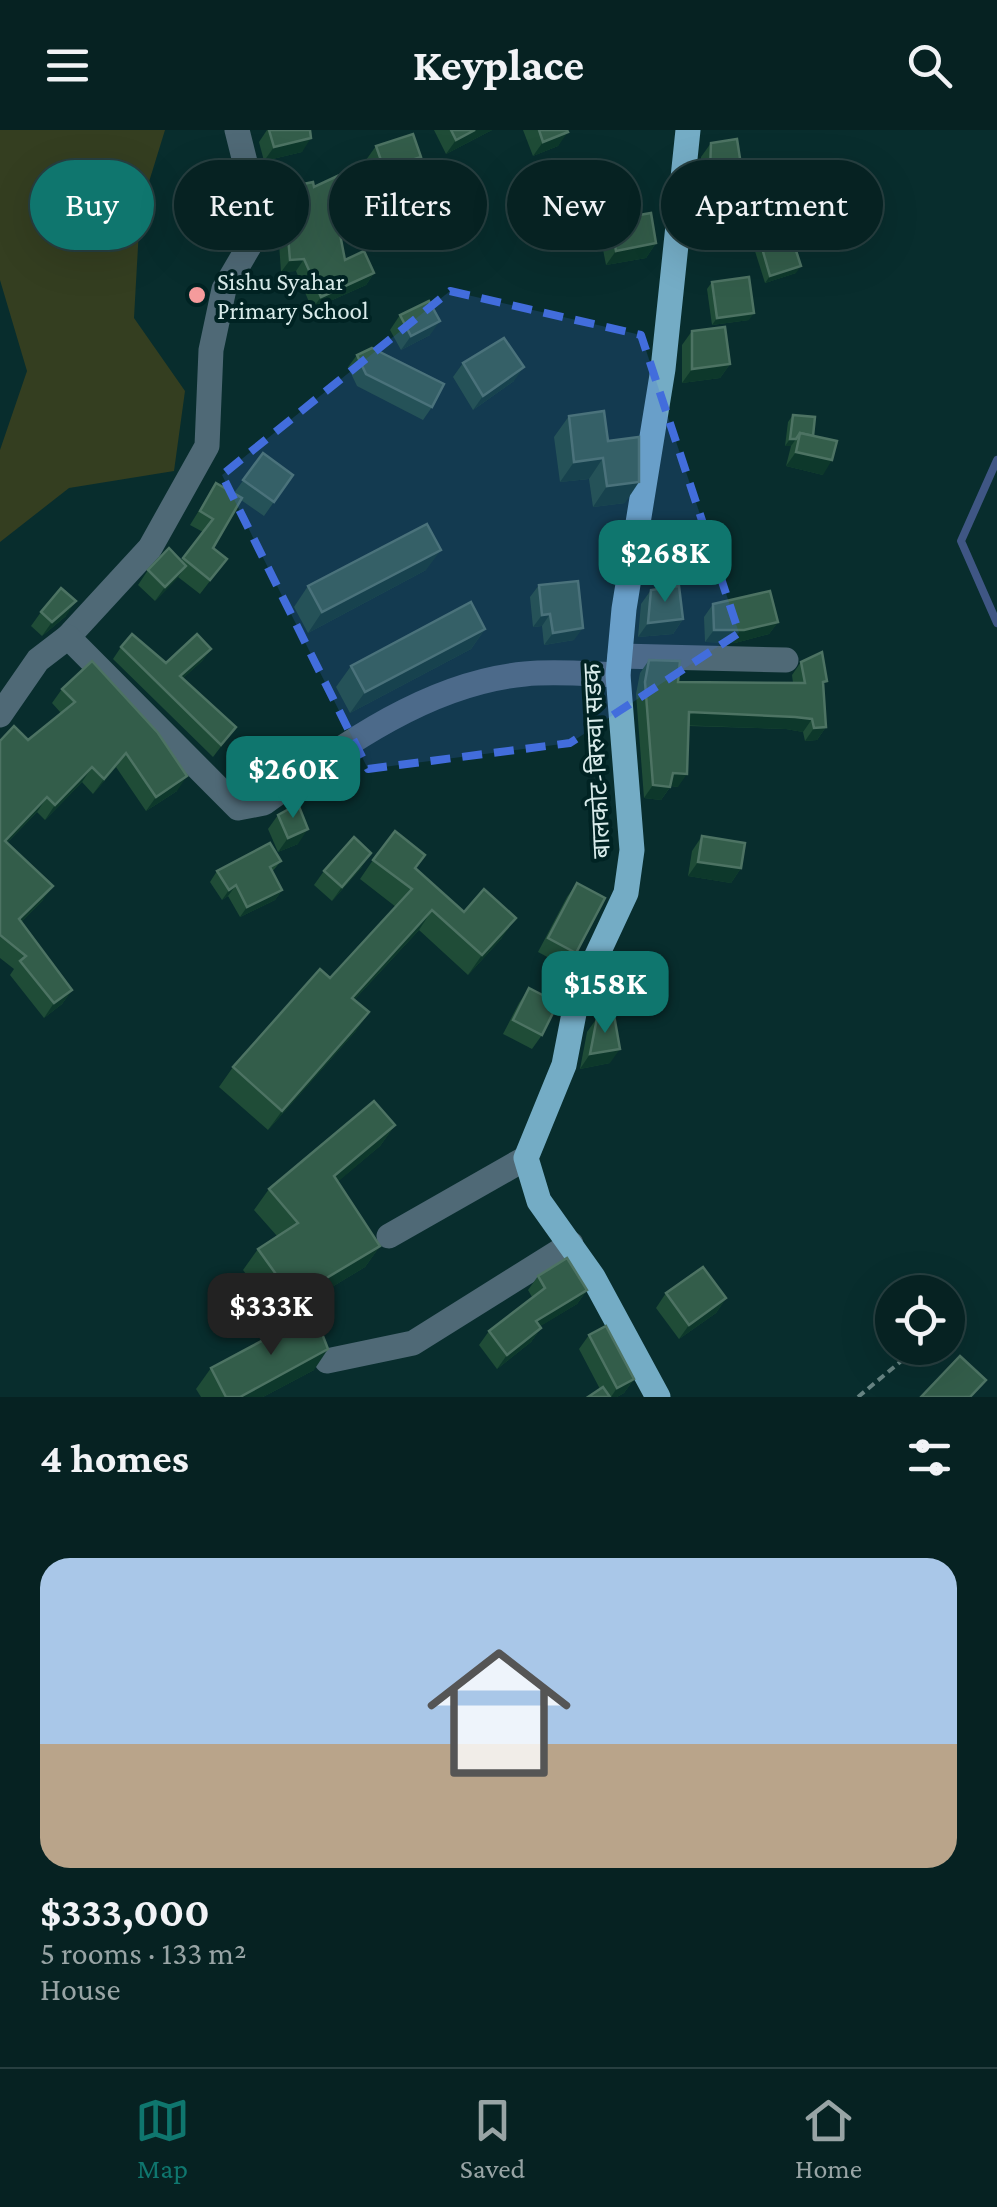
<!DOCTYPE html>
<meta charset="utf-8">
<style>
:root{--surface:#062222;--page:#0f2a2a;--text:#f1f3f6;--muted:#98a4a5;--line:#273f40;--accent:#0f766e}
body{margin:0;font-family:"Crimson Pro","Noto Sans Devanagari",serif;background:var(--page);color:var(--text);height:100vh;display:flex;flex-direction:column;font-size:38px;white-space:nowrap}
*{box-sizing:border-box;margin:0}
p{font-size:32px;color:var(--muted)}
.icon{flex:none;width:55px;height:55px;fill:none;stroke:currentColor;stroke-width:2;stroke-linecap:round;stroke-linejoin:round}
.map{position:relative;height:1267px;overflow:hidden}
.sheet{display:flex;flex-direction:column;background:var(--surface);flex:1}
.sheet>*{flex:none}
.top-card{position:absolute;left:30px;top:30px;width:938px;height:90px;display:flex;gap:20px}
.controls{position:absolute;left:875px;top:1145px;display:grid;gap:20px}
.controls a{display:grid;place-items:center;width:90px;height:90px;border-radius:50%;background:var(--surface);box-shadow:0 10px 40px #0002,0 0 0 2px var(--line);font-size:50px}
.price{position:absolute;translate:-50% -85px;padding:0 22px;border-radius:20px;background:var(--accent);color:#fff;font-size:32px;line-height:65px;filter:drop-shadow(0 2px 5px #0008)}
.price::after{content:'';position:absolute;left:50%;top:60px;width:30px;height:22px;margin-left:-15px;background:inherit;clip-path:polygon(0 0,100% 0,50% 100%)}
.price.selected{background:#222;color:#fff}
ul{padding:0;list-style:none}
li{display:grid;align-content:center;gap:20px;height:530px;padding:0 40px}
li span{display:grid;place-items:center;height:310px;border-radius:30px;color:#555}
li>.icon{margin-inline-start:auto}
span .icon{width:180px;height:180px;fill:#fffc;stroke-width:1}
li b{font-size:42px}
h2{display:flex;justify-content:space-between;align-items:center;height:120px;padding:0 40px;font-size:42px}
.chip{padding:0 35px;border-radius:45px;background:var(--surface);box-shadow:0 10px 40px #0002,0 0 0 2px var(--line);font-size:35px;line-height:90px}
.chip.selected{background:var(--accent);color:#fff}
header{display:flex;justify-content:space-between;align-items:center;height:130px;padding:0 40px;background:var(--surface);font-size:45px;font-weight:700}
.tabs{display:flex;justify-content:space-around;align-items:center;height:140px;border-top:2px solid var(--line);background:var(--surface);font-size:28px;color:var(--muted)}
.tabs a{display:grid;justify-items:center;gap:5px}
.tabs .selected{color:var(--accent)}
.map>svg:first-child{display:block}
.green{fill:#343e20}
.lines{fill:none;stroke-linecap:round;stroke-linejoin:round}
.stream{stroke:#3f5684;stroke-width:8}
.path{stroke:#668382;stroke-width:4;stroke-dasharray:8 5;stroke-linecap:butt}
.minor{stroke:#4f6976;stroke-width:25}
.major{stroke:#74acc5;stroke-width:25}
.wall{fill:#1f4c37}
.shaded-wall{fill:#0d382b}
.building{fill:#335d4a;stroke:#4d7363;stroke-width:2.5}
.marked{fill:#426ddc;fill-opacity:0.2;stroke:#426ddc;stroke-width:8;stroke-dasharray:20 12;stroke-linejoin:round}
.poi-dot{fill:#f59b9c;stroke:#002323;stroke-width:4}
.labels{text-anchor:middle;stroke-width:8;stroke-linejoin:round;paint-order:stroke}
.poi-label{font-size:25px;fill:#d8ebea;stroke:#002323;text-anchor:start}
.street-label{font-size:25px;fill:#d8ebea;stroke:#002323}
</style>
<header><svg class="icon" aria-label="menu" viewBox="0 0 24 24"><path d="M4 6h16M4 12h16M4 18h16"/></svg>Keyplace<svg class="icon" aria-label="search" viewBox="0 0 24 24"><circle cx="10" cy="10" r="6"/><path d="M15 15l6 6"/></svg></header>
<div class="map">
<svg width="997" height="1267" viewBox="0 0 997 1267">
<rect width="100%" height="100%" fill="#082d2d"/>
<polygon class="green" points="0,0 165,0 140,81 134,188 185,261 174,341 69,358 0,412 0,320 27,241 0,150"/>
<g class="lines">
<polyline class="stream" points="997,330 961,411 997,493"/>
<polyline class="path" points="858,1267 917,1218"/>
<g class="minor">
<polyline points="68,507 150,418 207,316 211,220 224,159 261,96 237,0"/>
<polyline points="620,526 786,530"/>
<path d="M0,585L38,530L68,507L238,678L264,673C341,617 427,553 525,544C555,541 588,544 618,545"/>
<polyline points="389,1106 526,1028"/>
<polyline points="327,1231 413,1213 571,1114"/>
</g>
<polyline class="major" points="658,1267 593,1147 539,1071 526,1028 564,935 577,868 626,763 632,720 618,545 624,479 663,239 688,0"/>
</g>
<g class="wall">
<polygon points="267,0 310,0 302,22 264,31 259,12"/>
<polygon points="434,0 492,0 446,24"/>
<polygon points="523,0 567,0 558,16 533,26"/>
<polygon points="711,13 731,49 700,54 701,27"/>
<polygon points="376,16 411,42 374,53 366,30"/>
<polygon points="314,57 345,71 335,75 345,130 374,143 366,155 312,179 296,141 281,142 276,70 284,58"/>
<polygon points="610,90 656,113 646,128 606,135 600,104"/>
<polygon points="760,111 796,143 765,153 754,118"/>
<polygon points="712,152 749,190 712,195 707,159"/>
<polygon points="400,185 430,205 401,220 390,200"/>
<polygon points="692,201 730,234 720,248 682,253 682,215"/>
<polygon points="357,225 432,277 423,290 357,256 348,237"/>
<polygon points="463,233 514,251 473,280 453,247"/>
<polygon points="793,285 813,306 823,345 786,336 791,316 785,316 788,292"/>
<polygon points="569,286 608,311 625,373 593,377 589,349 560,352 554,307"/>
<polygon points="263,323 293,345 264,386 241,370 213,418 227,429 200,464 178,447 155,471 138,455 148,440 181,431 203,402 190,395 216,353 234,363"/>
<polygon points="662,395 677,435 653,435 652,409"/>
<polygon points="426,440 308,503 294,477 308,456"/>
<polygon points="539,455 574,510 544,515 542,496 533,497 530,467"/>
<polygon points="651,460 683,489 673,504 638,507 641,474"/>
<polygon points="713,474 778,492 769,504 735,513 705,512 704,487"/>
<polygon points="41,482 66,486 42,506 31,496"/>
<polygon points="485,499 471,519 350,583 336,557 351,536"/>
<polygon points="121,517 166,533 211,519 202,531 183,548 236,597 213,627 113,529"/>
<polygon points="649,530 678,552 793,553 792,545 801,532 823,557 826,597 817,610 805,611 803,602 786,599 689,596 678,657 671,656 661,670 644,668 636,564 640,543"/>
<polygon points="62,559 177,661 146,681 116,637 93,664 82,652 45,690 37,682 7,713 43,770 21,792 72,860 62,874 44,888 10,845 14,839 0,828 0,611 28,610 61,583 52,573"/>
<polygon points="254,637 271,648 250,659 244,651"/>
<polygon points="278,685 298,714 278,722 268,699"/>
<polygon points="702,706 741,738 731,753 688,746 692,721"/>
<polygon points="373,730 415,738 464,782 502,808 468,845 419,800 354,870 369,882 355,902 268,1000 219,957 233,937 330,848 396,777 360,749"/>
<polygon points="281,731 272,742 282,760 275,770 240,787 228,766 222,770 210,752 217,741"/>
<polygon points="362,737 332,771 314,755 324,741"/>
<polygon points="577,753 576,823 566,837 538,822 567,767"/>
<polygon points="529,858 542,905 532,919 503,904 519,873"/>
<polygon points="597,888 610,933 580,939 587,902"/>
<polygon points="395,995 380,1016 338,1051 380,1116 365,1137 279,1189 243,1140 258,1119 277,1106 254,1080 269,1059"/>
<polygon points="538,1146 587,1160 577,1174 540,1196 541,1198 531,1212 497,1239 479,1215 489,1201 532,1167 528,1160"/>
<polygon points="666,1163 726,1168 716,1183 679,1209 656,1178"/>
<polygon points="589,1205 634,1249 624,1263 617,1267 588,1267 600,1259 579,1219"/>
<polygon points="211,1238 314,1240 263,1267 201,1267 196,1259"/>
</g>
<g class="shaded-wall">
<polygon points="475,0 492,0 446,24 456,10"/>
<polygon points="568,2 558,16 533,26 543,12"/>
<polygon points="311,8 302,22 264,31 274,17"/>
<polygon points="421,27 411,42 374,53 384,39"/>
<polygon points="741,35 731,49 700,54 710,40"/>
<polygon points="353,59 345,71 325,79 333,68"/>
<polygon points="656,113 646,128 606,135 616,121"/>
<polygon points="304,129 296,141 281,142 290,130"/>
<polygon points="801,136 796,143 765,153 770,146"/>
<polygon points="374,143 366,155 312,179 321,167"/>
<polygon points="754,183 749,190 712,195 717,188"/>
<polygon points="440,191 430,205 401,220 411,206"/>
<polygon points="730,234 720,248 682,253 692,239"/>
<polygon points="524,237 514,251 473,280 483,266"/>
<polygon points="790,309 796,309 791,316 785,316"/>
<polygon points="796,322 832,330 823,345 786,336"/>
<polygon points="603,328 589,349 560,352 574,332"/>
<polygon points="639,352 625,373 593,377 607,356"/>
<polygon points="441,420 426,440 308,503 322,482"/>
<polygon points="687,420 677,435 653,435 663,421"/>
<polygon points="186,436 176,450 155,471 165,457"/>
<polygon points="76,471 66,486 42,506 52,492"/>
<polygon points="550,484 542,496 533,497 542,485"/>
<polygon points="683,489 673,504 638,507 648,493"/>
<polygon points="778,492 769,504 735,513 705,512 714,500"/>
<polygon points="583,498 574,510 544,515 553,503"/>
<polygon points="485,499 471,519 350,583 365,562"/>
<polygon points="211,519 202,531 172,558 180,546"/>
<polygon points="689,582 795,587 812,589 803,602 786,599 680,595"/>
<polygon points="826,597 817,610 805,611 814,598"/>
<polygon points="126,623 116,637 93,664 104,649"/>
<polygon points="281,634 271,648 250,659 260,645"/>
<polygon points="92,637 82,652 45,690 55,675"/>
<polygon points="673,643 687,644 678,657 664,655"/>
<polygon points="187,646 177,661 146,681 156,667"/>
<polygon points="653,655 670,657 661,670 644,668"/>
<polygon points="47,667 37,682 0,720 5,711"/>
<polygon points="308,699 298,714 278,722 288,708"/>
<polygon points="371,723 362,737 332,771 342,757"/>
<polygon points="698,732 741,738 731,753 688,746"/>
<polygon points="236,755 228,766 222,770 229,760"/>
<polygon points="53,756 43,770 9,804 19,789"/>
<polygon points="282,760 275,770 240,787 247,777"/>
<polygon points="432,780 419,800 338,887 352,868"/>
<polygon points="516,788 502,808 468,845 482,825"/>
<polygon points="72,860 62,874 44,888 54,873"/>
<polygon points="369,882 355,902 268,1000 282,981"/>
<polygon points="620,919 610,933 580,939 590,924"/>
<polygon points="395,995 380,1016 320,1067 334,1046"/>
<polygon points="380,1116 365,1137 279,1189 293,1168"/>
<polygon points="587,1160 577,1174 526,1205 536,1191"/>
<polygon points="726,1168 716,1183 679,1209 689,1195"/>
<polygon points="541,1198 531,1212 497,1239 507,1225"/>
<polygon points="328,1219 314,1240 263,1267 240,1267"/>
<polygon points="634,1249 624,1263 617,1267 611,1267 617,1258"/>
</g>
<g class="building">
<polygon points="269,0 310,0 311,8 274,17"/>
<polygon points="451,0 475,0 456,10"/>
<polygon points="539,0 567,0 568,2 543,12"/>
<polygon points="413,4 421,27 384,39 376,16"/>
<polygon points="737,9 741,35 710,40 711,13"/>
<polygon points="346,42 353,59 333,68 345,130 364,121 374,143 321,167 304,129 290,130 284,58 313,52 314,57"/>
<polygon points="651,83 656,113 616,121 610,90"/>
<polygon points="790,102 801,136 770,146 760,111"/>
<polygon points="749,147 754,183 717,188 712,152"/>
<polygon points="429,171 440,191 411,206 400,185"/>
<polygon points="725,197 730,234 692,239 692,201"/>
<polygon points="504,208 524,237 483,266 463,233"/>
<polygon points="372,218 444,254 432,277 366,244 357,225"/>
<polygon points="604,281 608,311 639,307 639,352 607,356 603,328 574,332 569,286"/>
<polygon points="793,285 815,287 813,306 800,303 796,309 790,309"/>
<polygon points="800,303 837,311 832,330 796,322"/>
<polygon points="263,323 293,345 274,372 243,350"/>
<polygon points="216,353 242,368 213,418 227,429 210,450 183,428 213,389 200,381"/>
<polygon points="427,394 441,420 322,482 308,456"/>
<polygon points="689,394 687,420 663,421 662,395"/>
<polygon points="169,418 186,436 165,457 148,440"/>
<polygon points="578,451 583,498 553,503 550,484 542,485 539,455"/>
<polygon points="679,456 683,489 648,493 651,460"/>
<polygon points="61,458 76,471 52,492 41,482"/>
<polygon points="770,461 778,492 744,500 714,500 713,474"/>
<polygon points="471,472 485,499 365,562 351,536"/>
<polygon points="132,504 166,533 197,504 211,519 180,546 236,597 221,615 121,517"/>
<polygon points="822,522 827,551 823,552 826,597 814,598 812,589 795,587 689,582 687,644 673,643 670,657 653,655 645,552 649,530 680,531 678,552 805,553 801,532"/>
<polygon points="92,531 158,603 187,646 156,667 126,623 104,649 92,637 55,675 47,667 5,711 53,756 19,789 72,860 54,873 20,831 26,826 0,805 0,611 14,596 28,610 75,572 62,559"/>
<polygon points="276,623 281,634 260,645 254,637"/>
<polygon points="298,674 308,699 288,708 278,685"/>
<polygon points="395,701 425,725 415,738 464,782 484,759 516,788 482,825 432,780 352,868 369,882 282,981 233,937 320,839 330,848 412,759 373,730"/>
<polygon points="702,706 745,713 741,738 698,732"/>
<polygon points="354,707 371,723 342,757 324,741"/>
<polygon points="270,713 281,731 270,737 282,760 247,777 236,755 229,760 217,741"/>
<polygon points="577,753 605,768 576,823 548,808"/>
<polygon points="529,858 558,873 542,905 513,890"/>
<polygon points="614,885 620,919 590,924 597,888"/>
<polygon points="374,971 395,995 334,1046 380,1116 293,1168 258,1119 298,1093 269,1059"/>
<polygon points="567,1128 587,1160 536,1191 541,1198 507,1225 489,1201 545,1158 538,1146"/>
<polygon points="703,1137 726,1168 689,1195 666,1163"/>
<polygon points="314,1183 328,1219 240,1267 226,1267 211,1238"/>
<polygon points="606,1196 634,1249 617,1258 589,1205"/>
<polygon points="960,1226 986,1250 970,1267 921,1267"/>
<polygon points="603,1257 610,1267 588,1267"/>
</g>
<path class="marked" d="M450,161L641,205L739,503L570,613L368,639L222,345Z"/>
<circle class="poi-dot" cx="197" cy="165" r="10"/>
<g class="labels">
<g class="poi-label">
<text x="217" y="160">Sishu Syahar<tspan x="217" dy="29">Primary School</tspan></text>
</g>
<g class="street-label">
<text transform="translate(596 631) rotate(-93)" y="9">बालकोट-बिरुवा सडक</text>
</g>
</g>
</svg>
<div class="controls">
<a><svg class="icon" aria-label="locate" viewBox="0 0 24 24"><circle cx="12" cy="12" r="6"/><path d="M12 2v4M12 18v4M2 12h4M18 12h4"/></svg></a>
</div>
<b class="price" style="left:665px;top:475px">$268K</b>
<b class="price" style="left:293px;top:691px">$260K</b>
<b class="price" style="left:605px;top:906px">$158K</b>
<b class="price selected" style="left:271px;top:1228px">$333K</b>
<div class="top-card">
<a class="chip selected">Buy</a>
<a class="chip">Rent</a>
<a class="chip">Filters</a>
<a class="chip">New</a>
<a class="chip">Apartment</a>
</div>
</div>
<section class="sheet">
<h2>4 homes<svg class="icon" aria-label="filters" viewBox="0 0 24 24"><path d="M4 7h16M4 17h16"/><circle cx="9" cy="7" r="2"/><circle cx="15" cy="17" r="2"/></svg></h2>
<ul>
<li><span style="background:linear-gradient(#a9c7e8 60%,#b9a48a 0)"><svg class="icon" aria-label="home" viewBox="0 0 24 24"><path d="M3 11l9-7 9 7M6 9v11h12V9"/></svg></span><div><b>$333,000</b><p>5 rooms · 133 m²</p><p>House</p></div></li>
</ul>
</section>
<nav class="tabs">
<a class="selected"><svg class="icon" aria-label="map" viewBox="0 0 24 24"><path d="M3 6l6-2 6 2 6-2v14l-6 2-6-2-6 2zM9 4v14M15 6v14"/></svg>Map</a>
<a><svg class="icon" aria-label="saved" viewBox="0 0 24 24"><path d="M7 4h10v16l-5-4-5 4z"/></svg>Saved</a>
<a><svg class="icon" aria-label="home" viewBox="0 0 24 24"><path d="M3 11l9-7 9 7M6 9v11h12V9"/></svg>Home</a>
</nav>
